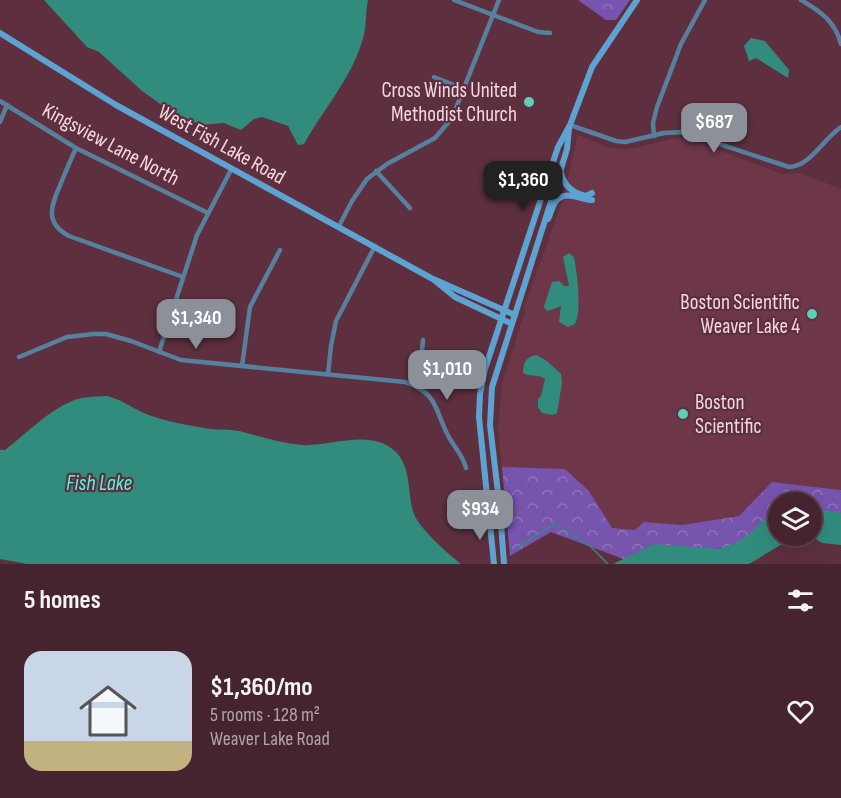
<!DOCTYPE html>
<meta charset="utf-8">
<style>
:root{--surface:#46242f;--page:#50303b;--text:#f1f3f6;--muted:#b0a4aa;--line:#5e414b;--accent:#8c9099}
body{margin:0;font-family:"Sofia Sans Condensed",sans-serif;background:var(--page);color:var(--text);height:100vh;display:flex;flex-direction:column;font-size:22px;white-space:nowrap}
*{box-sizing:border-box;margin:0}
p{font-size:20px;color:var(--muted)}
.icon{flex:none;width:33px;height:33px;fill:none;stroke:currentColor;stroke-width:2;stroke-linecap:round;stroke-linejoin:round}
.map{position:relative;height:564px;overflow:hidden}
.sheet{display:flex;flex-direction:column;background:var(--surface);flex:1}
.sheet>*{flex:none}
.buttons{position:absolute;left:768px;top:492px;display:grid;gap:12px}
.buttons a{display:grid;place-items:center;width:54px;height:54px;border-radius:50%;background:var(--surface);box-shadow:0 6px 24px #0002,0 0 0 2px var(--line);font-size:30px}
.price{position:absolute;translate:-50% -51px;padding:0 14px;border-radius:12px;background:var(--accent);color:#fff;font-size:20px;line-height:39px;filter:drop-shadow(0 2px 3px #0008)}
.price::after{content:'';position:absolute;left:50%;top:36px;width:18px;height:14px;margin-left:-9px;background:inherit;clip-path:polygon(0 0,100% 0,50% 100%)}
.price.on{background:#222;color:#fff}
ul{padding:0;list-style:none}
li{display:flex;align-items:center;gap:18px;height:150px;padding:0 24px}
li span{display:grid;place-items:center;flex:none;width:168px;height:120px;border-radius:18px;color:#555}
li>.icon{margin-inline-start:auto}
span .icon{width:72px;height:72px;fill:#fffc;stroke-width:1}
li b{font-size:26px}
h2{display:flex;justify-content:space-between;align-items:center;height:72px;padding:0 24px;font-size:26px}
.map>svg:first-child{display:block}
.built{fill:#6d3649}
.park{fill:url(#park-crowns)}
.water{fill:#318c7d}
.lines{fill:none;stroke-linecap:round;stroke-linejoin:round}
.stream{stroke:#318c7d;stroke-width:1.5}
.street{stroke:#56809e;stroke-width:4.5}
.secondary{stroke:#5da3d2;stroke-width:6}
.poi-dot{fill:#5cceba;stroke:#5e303f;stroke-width:2}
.labels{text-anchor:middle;stroke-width:4.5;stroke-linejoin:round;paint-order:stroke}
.poi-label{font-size:21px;fill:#f6d7df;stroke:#5e303f;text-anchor:end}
.street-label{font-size:21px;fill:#f6d7df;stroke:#5e303f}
.water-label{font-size:22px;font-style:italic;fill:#50f8de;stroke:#5e303f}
</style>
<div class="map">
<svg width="841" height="564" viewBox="0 0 841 564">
<defs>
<pattern id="park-crowns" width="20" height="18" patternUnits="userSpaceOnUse" patternTransform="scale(1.5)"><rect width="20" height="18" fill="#7754ad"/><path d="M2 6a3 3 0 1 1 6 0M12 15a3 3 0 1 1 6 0" fill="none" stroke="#9274bb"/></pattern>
</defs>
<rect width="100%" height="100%" fill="#5e303f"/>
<polygon class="built" points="578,135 607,147 622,149 635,148 671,139 686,138 782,174 800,173 841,189 841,490 772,482 739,516 682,525 644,522 635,530 611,528 589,491 502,467 498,429 502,384 525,311 524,308 561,205"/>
<g class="park">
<polygon points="578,0 630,0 616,20 606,20"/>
<polygon points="502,467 565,469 589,491 612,528 635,530 644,522 682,525 739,516 772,482 841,490 841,525 812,531 812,502 778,502 778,536 787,536 637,564 551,532 510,556"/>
</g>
<g class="water">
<path d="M44,0H368C365,14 367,28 362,42C350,80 323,110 304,144L298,145L288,126L262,117L254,119L241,130L224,123L201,125L167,109L141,90L99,52L87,47Z"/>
<polygon points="751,38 765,41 789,70 788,78 756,58 749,61 744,46"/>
<path d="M569,253L574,257C577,273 582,311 575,324L568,327L559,322L561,306L548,311L545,309L544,306L552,282L559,281L564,286H569L563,257Z"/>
<path d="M537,355L548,362L561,374L562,383L557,413L553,415L542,413L538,407V399L541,396L545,379C539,374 531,377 523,373C523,363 526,356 537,355Z"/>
<path d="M107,396C126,401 132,409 149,415C168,422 190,426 211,429C221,430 233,429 243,432C261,437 281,443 301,445C332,447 371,427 397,453C412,470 407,495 414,514C419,528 448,554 461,564H27L0,559V450H5C26,434 45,413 70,402C81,396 95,397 107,396Z"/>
<polygon points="778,506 778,536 804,536 782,544 749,564 613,564 654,544 720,549 745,538"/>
<polygon points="812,508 841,513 841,545 822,543 811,536"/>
</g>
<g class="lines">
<polyline class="stream" points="517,548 555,523 591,547 608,564"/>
<g class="street">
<polyline points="454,0 538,32 550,33"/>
<path d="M801,0C820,11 835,21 841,44"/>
<polyline points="434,77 464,89"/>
<polyline points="0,101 76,148 208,213"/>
<polyline points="0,122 7,105"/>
<path d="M570,125L616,141L625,142L664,133L683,132L789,167C811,166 823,139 841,127"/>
<polyline points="654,136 653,123 657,107 681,44 705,0"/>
<path d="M76,148C71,159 66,171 61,183C52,204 43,222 69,236L183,277"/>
<polyline points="376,171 410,208"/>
<polyline points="339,226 352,201 367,179 387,164 435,138 452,118 499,0"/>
<polyline points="159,352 197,235 232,168"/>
<path d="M19,357L67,337L93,334H106L131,341L181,360L405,382C440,393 435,414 450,439C456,449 463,456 466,468"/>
<polyline points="242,366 250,307 280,250"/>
<polyline points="328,374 331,346 336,321 375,246"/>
<polyline points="415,386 420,371 423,340"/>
</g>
<g class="secondary">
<polyline points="0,33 116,105 431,278 515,315"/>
<path d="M561,173C564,186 572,193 586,196L592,193"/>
<path d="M548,219C551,214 552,206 556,201C565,189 581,200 592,200"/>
<polyline points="434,280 455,297 512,324"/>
<polyline points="494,564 479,417 480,394 485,369 558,147 570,125 592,67 637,0"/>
<polyline points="504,564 500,510 490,425 492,387 554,192 567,149 569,129"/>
</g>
</g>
<g class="poi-dot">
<circle cx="529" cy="102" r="6"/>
<circle cx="812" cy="314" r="6"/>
<circle cx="683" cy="414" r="6"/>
</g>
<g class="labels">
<g class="poi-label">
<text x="517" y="97">Cross Winds United<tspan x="517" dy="24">Methodist Church</tspan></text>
<text x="800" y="309">Boston Scientific<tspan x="800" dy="24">Weaver Lake 4</tspan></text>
<text x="695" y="409" text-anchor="start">Boston<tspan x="695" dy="24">Scientific</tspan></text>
</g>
<g class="street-label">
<text transform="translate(111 144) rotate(28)" y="7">Kingsview Lane North</text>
<text transform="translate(222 144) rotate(29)" y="7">West Fish Lake Road</text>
</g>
<g class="water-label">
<text x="99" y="490">Fish Lake</text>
</g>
</g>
</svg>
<div class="buttons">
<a><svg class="icon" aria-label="layers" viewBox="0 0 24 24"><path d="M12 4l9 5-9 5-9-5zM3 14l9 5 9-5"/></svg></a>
</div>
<b class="price" style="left:714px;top:154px">$687</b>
<b class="price on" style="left:523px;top:212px">$1,360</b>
<b class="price" style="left:196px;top:350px">$1,340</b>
<b class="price" style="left:447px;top:401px">$1,010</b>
<b class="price" style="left:480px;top:541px">$934</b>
</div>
<section class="sheet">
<h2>5 homes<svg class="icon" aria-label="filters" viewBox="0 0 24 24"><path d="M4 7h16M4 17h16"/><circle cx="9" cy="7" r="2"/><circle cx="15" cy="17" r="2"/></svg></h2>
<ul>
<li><span style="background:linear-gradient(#c9d6e8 75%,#c2b280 0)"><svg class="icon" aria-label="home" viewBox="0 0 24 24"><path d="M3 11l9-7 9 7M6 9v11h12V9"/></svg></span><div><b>$1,360/mo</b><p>5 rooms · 128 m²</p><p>Weaver Lake Road</p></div><svg class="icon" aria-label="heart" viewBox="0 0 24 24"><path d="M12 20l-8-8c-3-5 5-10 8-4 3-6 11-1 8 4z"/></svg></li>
</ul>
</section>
